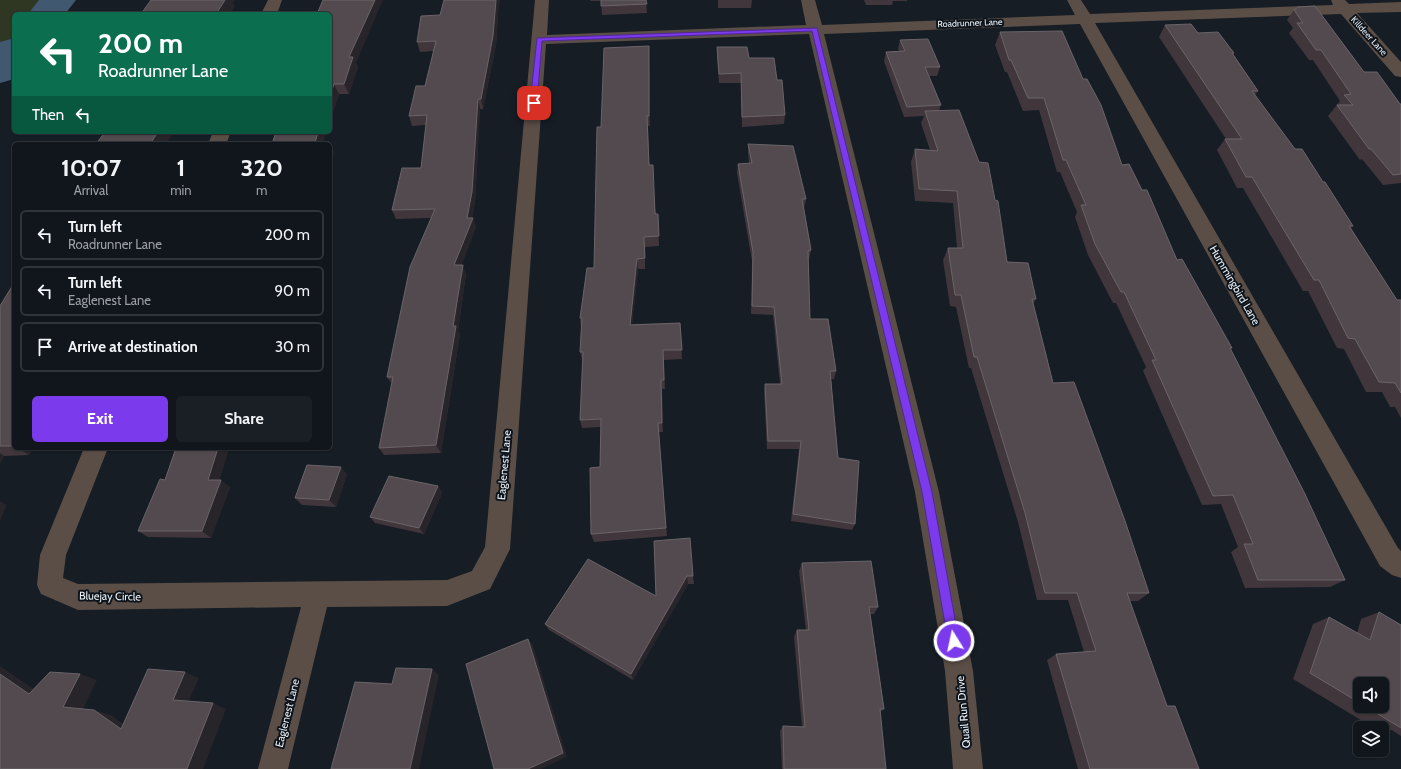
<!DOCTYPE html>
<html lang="en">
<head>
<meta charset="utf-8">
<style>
  body { margin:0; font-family:Cabin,sans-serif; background:#191f25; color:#f1f3f6; height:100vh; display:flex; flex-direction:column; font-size:15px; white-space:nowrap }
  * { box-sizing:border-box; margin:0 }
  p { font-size:13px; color:#9c9fa3 }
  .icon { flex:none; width:22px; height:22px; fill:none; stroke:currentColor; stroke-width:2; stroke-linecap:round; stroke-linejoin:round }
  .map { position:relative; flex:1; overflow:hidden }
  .sheet { position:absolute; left:12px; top:142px; width:320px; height:308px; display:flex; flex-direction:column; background:#10161c; border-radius:6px; box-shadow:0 1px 3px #0004,0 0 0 1px #30353b }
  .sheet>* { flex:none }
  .banner { position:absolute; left:12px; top:12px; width:320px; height:122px; border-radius:6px; box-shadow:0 1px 3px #0004,0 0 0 1px #30353b; background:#0b6e4f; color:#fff; overflow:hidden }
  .fabs { position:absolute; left:1353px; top:677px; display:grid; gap:8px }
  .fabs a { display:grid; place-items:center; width:36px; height:36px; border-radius:6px; background:#10161c; box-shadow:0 1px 3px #0004,0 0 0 1px #30353b; font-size:20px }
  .pin { position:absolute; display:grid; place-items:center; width:34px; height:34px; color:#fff; margin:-17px; border-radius:8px; box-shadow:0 2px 6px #0006 }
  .me { position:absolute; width:44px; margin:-22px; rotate:350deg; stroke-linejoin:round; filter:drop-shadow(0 0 3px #0008) }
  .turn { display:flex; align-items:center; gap:14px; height:84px; padding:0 20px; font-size:18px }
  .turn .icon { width:52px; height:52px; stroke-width:2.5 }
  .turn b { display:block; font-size:28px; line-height:34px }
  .then { display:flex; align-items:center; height:38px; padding:0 20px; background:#0003; gap:8px; font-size:15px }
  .eta { display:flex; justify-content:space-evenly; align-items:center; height:68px; text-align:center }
  .eta b { font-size:24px; font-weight:800; line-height:28px }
  .cta { display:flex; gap:8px; margin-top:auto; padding:8px 20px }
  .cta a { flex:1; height:46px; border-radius:6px; background:#7c3aed; color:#fff; font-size:16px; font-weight:800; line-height:46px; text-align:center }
  .cta a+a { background:#191f25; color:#f1f3f6 }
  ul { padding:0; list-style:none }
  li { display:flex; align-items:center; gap:12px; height:50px; margin:0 8px 6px; padding:0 12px; border:2px solid #30353b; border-radius:6px }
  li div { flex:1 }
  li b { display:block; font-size:15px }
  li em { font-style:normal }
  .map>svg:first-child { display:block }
  .green { fill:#2f3622 }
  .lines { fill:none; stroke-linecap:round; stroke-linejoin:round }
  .river { fill:#405870; fill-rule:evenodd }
  .street { fill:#5b4e46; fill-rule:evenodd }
  .wall { fill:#40363b; fill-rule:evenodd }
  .shaded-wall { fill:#27242a }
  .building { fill:#524a4f; stroke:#6a6469 }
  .route { fill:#7c3aed; stroke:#51269a }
  .labels { text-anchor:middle; stroke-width:4; stroke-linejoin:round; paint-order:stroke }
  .far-street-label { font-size:9px; fill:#ebf0f5; stroke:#0d141c }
  .street-label { font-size:11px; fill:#ebf0f5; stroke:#0d141c }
</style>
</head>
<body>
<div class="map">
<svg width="1401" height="769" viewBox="0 0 1401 769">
  <rect width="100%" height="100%" fill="#161d25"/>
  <polygon class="green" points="0,0 40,0 29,14 14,14 14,34 0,52"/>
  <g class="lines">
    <g class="river">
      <polygon points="39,0 76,0 65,14 28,14"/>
      <polygon points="14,38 14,79 0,83 0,42"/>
    </g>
    <g class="street">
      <polygon points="268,0 282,0 277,14 261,14"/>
      <polygon points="535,0 549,0 547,35 806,25 801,0 815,0 822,25 1075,15 1067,0 1081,0 1090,14 1333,5 1331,0 1345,0 1349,4 1401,2 1401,12 1357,13 1401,62 1401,77 1395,76 1341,14 1095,23 1398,548 1401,551 1401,578 1392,575 1380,566 1080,24 824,34 939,492 973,671 983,769 953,769 945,671 915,492 809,34 546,44 510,549 490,589 447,606 327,607 288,769 258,769 301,607 78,610 41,594 37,585 40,555 84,448 108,448 66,555 63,578 78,584 447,580 472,571 485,547"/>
      <polygon points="213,132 231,132 226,144 208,144"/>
    </g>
  </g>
  <g class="wall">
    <polygon points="590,0 646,0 647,13 602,15 601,1 590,1"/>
    <polygon points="718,0 752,0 751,8 718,8"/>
    <polygon points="864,0 907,0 907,1 893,1 892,5 866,5"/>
    <polygon points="1294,10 1364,72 1400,104 1401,104 1401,183 1383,185 1362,159 1360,160 1328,116 1340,101 1313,60 1309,60 1289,33 1293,28 1287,20"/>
    <polygon points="330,14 358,67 349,94 339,94 330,121"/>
    <polygon points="498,14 496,45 483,109 480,109 475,202 472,218 476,227 461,265 466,274 458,331 460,334 441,453 384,455 379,448 392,384 387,377 431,218 396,219 392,210 421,168 426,125 412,126 409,116 425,86 434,51 420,52 417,42 440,15"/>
    <polygon points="1165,25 1198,33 1234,53 1233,54 1258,91 1255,95 1295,149 1323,182 1353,226 1351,228 1397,300 1401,300 1401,418 1395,407 1390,407 1382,392 1366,392 1344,349 1337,348 1308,291 1303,291 1243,188 1237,188 1217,150 1225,139 1226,139 1159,37"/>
    <polygon points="1000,32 1083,79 1122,165 1177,260 1232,348 1230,349 1345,580 1330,587 1245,588 1231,552 1238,547 1221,504 1202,505 1143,371 1146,367 1116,303 1113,303 1088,255 1075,217 1077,212 1060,172 1057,172 1039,110 1023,111 1007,72 1005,72 995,45"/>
    <polygon points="900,40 940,67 937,76 929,76 941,105 939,110 979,162 995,200 1007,262 1036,299 1033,304 1053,383 1149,593 1138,601 1129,601 1167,706 1199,769 1078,769 1047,660 1056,654 1084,652 1068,600 1037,600 1018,522 971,368 969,368 956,307 950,306 943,260 948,248 957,248 953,203 915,201 911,162 915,149 930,150 921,123 924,116 904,117 884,61 886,52 899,51 898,49"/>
    <polygon points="717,47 749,58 777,80 785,115 784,124 742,127 741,83 719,83 717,57"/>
    <polygon points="649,57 650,126 648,126 649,165 656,214 658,214 659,246 645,247 645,269 638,269 632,324 680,323 682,359 664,360 665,389 662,389 663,432 659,432 667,536 594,542 591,534 600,467 601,427 582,428 580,420 583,362 580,352 581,327 580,318 594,268 601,127"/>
    <polygon points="748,144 806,199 804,208 811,250 809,259 808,259 810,319 836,371 834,379 831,379 838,458 855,524 852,530 791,521 799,449 767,449 764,392 765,384 780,384 773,315 751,314 752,261 737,173 738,164 749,163 748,153"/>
    <polygon points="14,283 14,448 33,448 29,455 4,456 0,463 0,306"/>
    <polygon points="176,448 229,448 219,480 230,487 211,538 148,537 138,531 165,480"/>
    <polygon points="347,474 336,507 302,505 295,498"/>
    <polygon points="438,486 442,493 424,534 375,523 370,517"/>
    <polygon points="654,541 693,576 694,584 688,584 633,680 549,630 545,624 656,596"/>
    <polygon points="802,563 878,607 874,614 870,614 884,709 880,712 886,769 782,769 780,731 783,726 802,727 794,637 797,630 806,630 799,571"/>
    <path d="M1379,612L1401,625V736L1392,730L1382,733V728H1374L1293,679L1313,624L1329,617L1357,633L1361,619ZM1360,684L1382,706H1360Z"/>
  </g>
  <g class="shaded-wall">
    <polygon points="225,0 235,0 233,3 235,6 230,14 216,14"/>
    <polygon points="375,0 383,0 356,63 358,67 349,94 344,84 349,57"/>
    <polygon points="496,0 500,0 498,14 496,45 483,109 481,99"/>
    <polygon points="649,46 649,57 650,126 649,116"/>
    <polygon points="334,84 339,94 330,121 330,96"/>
    <polygon points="478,99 480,109 475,202 472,221 473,218 476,227 458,275 454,265 467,218"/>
    <polygon points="158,132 174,132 166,144 150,144"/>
    <polygon points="318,132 326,132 323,144 315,143"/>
    <polygon points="329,142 334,152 330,167 330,144 329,144"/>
    <polygon points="637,259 638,269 631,334 630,325"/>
    <polygon points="463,265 466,274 458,331 460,334 441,453 436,445"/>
    <polygon points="661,380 662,389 663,432 662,423"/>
    <polygon points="18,448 33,448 29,455"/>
    <polygon points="218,448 229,448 217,487 208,480"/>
    <polygon points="0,453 4,456 0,463"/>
    <polygon points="341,467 347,474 336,507 329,500"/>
    <polygon points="221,480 230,487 211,538 202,531"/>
    <polygon points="438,486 442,493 424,534 419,528"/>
    <polygon points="0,501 7,505 0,521"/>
    <polygon points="687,576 688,584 633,680 631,674"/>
    <polygon points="528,639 533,645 567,757 541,769 528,769"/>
    <polygon points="0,666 48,699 29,694 0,674"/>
    <polygon points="432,669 439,675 419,769 410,769"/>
    <polygon points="185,672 199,678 187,705 173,700"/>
    <polygon points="80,674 97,680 81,713 63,707"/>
    <polygon points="213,703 226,709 203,769 187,769"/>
    <polygon points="94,710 111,715 137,734 121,729"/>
  </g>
  <g class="building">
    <polygon points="151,0 225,0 216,14 141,14"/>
    <polygon points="323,0 375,0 349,57 353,57 344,84 334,84 330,96 330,14 317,14"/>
    <polygon points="444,0 496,0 493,36 481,99 478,99 472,192 467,218 473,218 454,265 463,265 453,326 456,326 436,445 379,448 393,377 387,377 410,267 435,209 392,210 402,168 421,168 427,115 409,116 416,86 425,86 436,41 417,42 421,16 440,15"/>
    <polygon points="601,0 646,0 647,4 601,6"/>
    <polygon points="1315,6 1364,72 1377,72 1400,104 1401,104 1401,174 1393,175 1371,149 1369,149 1337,105 1353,105 1344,95 1351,94 1321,50 1316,50 1297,23 1303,23 1294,10 1298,7"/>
    <polygon points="1191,24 1198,33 1218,32 1234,53 1232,53 1258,91 1252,91 1295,149 1302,149 1323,182 1325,182 1353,226 1349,226 1397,300 1401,300 1401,393 1395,383 1379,382 1355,339 1348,338 1319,280 1314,280 1252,177 1246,177 1225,139 1242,139 1165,25"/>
    <polygon points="1062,31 1083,79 1087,79 1101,105 1122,165 1129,164 1142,190 1147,190 1177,260 1182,259 1232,348 1230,348 1304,492 1345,580 1258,580 1244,544 1253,544 1233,495 1213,496 1152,360 1156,360 1124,292 1121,292 1095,244 1081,205 1086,205 1066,160 1063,160 1044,98 1028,98 1011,60 1009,60 1000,32"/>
    <polygon points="928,39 940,67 925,67 941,105 907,107 886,52 905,51 900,40"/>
    <polygon points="649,46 649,116 647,116 649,165 653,165 655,214 658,214 659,236 644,237 645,258 637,259 630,325 680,323 682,350 663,350 664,380 661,380 662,423 658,423 666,528 591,534 590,468 600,467 601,419 580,420 583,352 580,352 582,318 580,318 587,268 594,268 597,127 601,127 604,48"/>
    <polygon points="717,47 747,47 749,58 774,58 777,80 782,80 785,115 742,117 741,73 719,74"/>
    <polygon points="959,110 979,162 988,163 995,200 998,201 1007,262 1028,263 1036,299 1032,299 1053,383 1074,382 1125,521 1149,593 1127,593 1167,706 1175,706 1199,769 1090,769 1056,654 1096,651 1077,593 1045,593 1025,513 977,357 974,357 961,295 955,295 948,248 963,248 957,191 919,189 915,149 938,151 925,111"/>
    <polygon points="105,132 158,132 150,144 96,144"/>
    <polygon points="276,132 318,132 315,143 329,142 329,144 272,144"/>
    <polygon points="748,144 793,146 806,199 802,199 811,250 808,251 810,319 828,319 836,371 830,371 838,458 859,461 855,524 793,514 801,441 768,441 765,384 782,384 774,307 752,306 753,252 738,164 752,163"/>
    <polygon points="14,283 14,446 0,446 0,306"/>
    <polygon points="176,448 218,448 208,480 221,480 202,531 138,531 160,479 165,480"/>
    <polygon points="307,465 341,467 329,500 295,498"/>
    <polygon points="389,476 438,486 419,528 370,517"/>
    <polygon points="690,538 693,576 687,576 631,674 545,624 588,559 656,596 654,541"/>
    <polygon points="871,561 878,607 869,607 884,709 880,709 886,769 784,769 783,726 805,727 797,630 809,630 802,563"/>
    <polygon points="1379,612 1401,625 1401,728 1365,706 1382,706 1382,684 1360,684 1360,703 1310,673 1329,617 1370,640"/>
    <polygon points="528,639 563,753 528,769 494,769 466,664"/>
    <polygon points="396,668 432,669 410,769 331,769 355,682 392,684"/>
    <polygon points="148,669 185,672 173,700 213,703 187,769 0,769 0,674 29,694 50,672 80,674 63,707 94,710 121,729"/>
  </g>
  <polygon class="route" points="817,28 932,492 959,641 958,645 954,647 950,645 948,641 922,492 812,31 542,41 537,103 534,105 530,103 537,38"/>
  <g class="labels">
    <g class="far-street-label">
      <text transform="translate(970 23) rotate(-2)" y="3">Roadrunner Lane</text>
      <text transform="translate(1369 36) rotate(48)" y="3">Killdeer Lane</text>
    </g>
    <g class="street-label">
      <text transform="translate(1235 285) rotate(60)" y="4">Hummingbird Lane</text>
      <text transform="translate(504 465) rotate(-85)" y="4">Eaglenest Lane</text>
      <text transform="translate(110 596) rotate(1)" y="4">Bluejay Circle</text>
      <text transform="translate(963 712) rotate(-95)" y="4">Quail Run Drive</text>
      <text transform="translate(287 713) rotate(-76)" y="4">Eaglenest Lane</text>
    </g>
  </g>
</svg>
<div class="fabs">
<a><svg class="icon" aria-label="sound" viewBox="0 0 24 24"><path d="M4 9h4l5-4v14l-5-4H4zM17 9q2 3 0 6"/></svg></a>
<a><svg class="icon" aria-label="layers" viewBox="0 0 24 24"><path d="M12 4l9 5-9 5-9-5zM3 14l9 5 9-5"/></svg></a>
</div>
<div class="pin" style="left:534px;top:103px;background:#d93025"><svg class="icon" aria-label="arrive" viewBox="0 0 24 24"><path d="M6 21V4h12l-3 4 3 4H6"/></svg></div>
<svg class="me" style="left:954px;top:641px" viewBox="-20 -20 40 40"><circle r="17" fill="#7c3aed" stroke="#fff" stroke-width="3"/><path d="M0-11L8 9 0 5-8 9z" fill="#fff"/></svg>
<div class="banner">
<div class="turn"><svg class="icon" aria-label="left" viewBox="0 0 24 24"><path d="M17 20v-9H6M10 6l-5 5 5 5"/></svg><div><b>200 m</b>Roadrunner Lane</div></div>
<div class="then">Then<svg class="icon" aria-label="left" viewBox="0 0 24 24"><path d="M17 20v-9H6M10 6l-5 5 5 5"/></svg></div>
</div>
<section class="sheet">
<div class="eta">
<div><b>10:07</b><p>Arrival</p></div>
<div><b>1</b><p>min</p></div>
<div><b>320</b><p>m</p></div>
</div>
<ul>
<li><svg class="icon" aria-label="left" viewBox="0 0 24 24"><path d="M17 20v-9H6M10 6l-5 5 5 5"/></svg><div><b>Turn left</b><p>Roadrunner Lane</p></div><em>200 m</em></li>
<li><svg class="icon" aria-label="left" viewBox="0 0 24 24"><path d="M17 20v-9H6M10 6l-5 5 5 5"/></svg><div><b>Turn left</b><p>Eaglenest Lane</p></div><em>90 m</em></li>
<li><svg class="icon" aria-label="arrive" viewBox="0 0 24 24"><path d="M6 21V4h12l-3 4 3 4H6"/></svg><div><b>Arrive at destination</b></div><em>30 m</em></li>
</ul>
<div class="cta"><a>Exit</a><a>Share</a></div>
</section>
</div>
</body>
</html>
